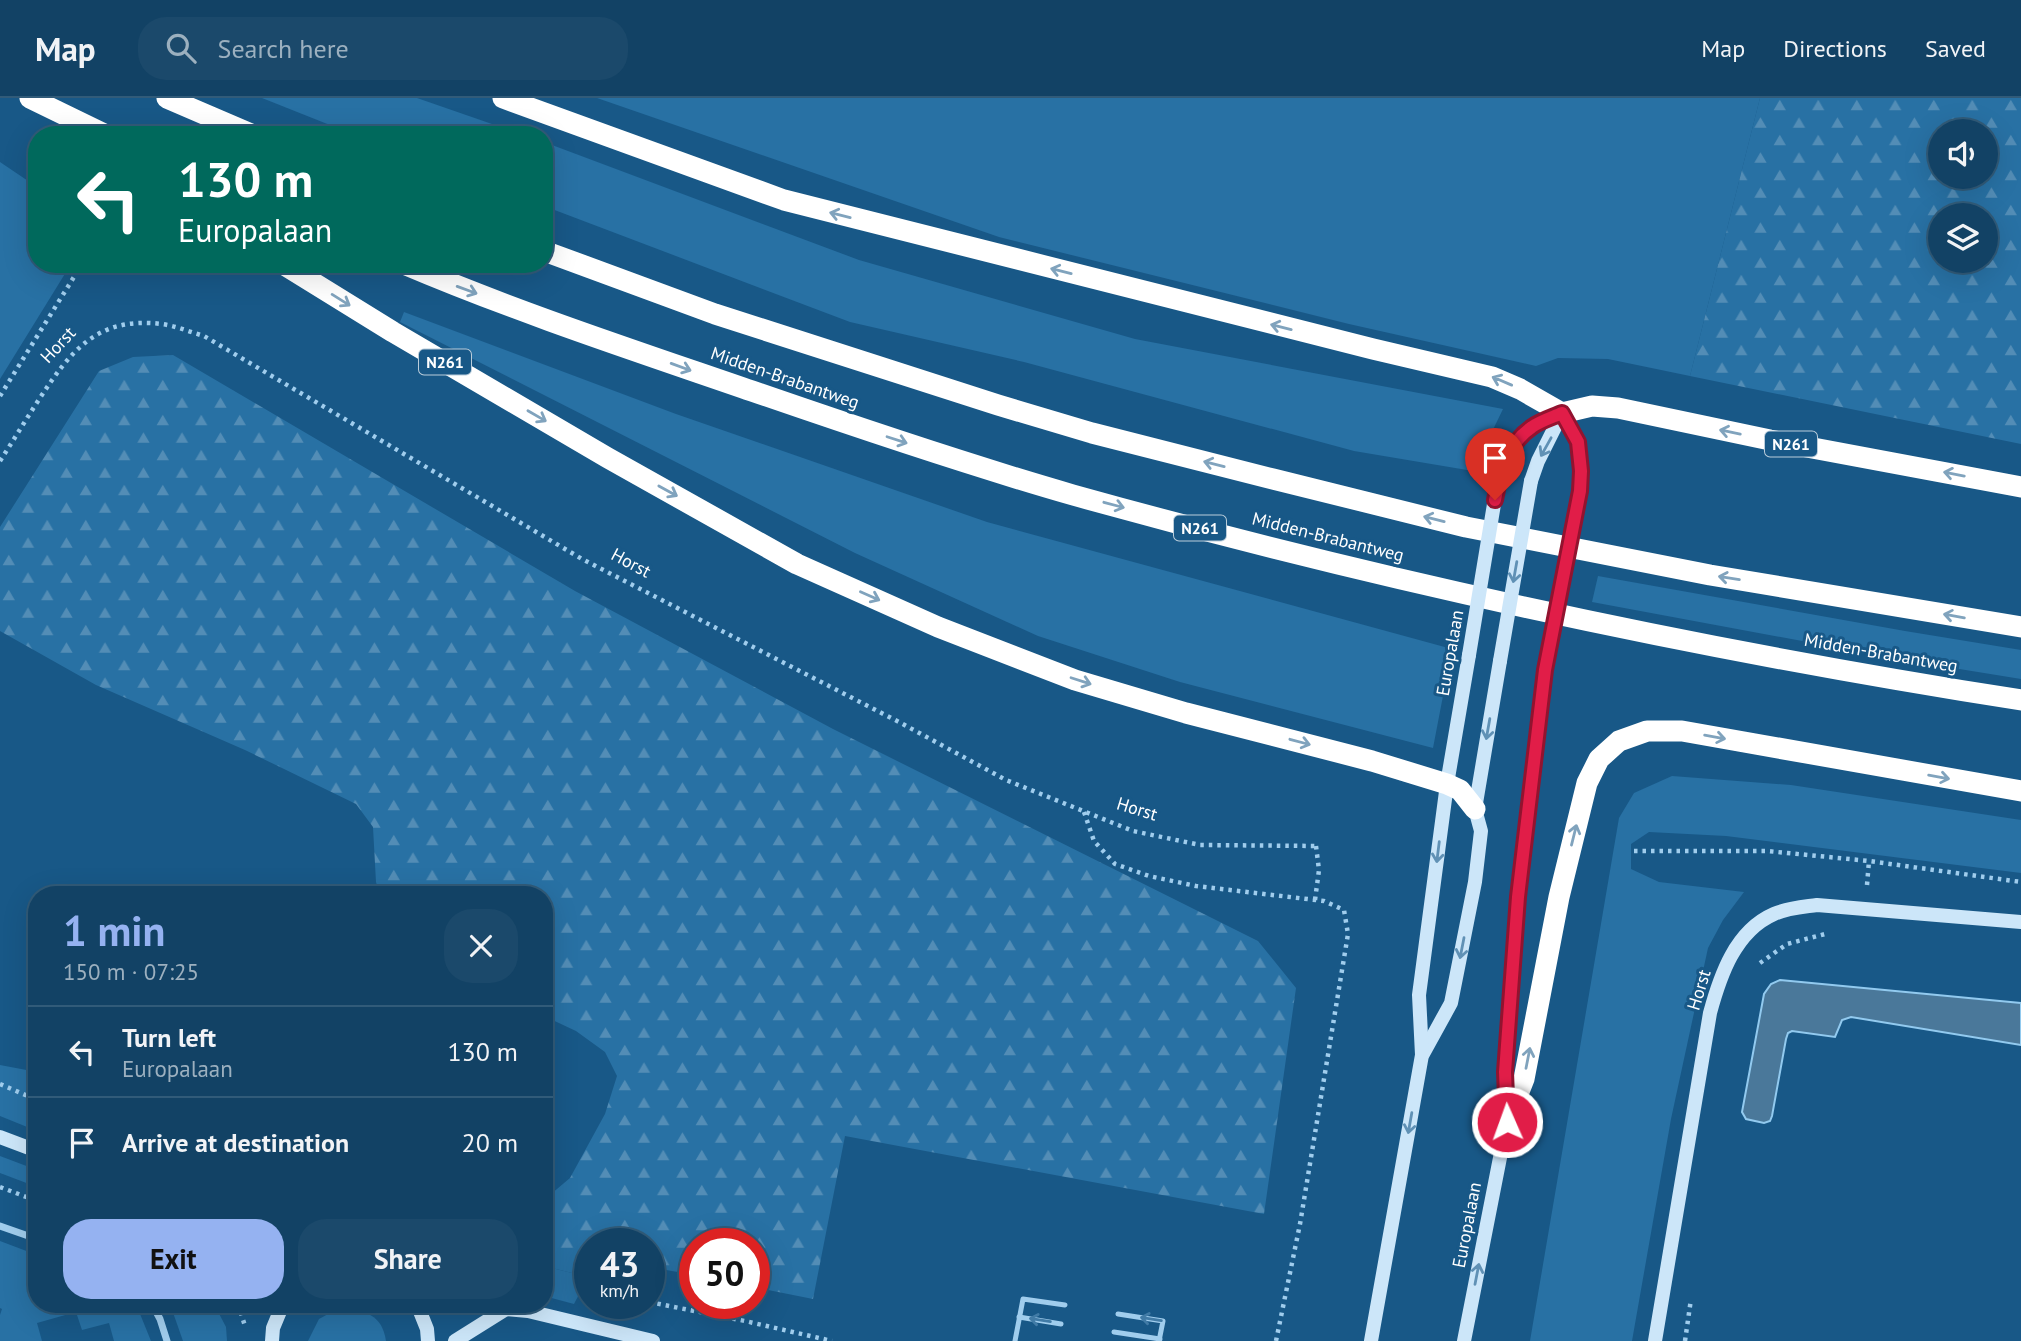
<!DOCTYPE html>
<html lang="en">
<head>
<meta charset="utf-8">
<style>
  body { margin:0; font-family:"PT Sans",sans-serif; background:#1b496b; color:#f1f3f6; height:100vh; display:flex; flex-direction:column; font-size:26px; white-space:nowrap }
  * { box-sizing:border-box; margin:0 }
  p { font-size:23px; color:#9cb0bf }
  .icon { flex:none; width:38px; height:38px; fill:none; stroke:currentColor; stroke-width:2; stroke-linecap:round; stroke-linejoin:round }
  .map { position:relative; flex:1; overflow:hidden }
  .details { position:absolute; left:28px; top:788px; width:525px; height:427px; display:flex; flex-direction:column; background:#124265; border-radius:28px; box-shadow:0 7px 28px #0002,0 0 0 2px #315b79 }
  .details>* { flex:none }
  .hud { position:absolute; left:28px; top:28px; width:525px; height:147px; border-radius:28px; box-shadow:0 7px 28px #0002,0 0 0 2px #315b79; background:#00695c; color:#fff; overflow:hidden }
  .fabs { position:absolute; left:1928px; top:21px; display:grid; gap:14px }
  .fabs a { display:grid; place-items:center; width:70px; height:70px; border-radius:50%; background:#124265; box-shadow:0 7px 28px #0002,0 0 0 2px #315b79; font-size:35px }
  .speed { position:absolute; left:574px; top:1130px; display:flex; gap:14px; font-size:35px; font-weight:700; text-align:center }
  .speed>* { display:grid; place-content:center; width:91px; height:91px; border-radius:50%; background:#124265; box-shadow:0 7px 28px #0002,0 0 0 2px #315b79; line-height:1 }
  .speed small { font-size:18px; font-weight:400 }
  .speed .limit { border:10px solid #d22; background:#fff; color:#111 }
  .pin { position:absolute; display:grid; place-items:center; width:60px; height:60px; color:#fff; margin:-72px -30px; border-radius:50% 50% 50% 0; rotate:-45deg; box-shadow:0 0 7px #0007 }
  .pin .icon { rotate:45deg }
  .me { position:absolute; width:77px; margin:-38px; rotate:358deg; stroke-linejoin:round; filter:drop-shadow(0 0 5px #0008) }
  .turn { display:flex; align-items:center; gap:24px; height:147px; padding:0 35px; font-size:32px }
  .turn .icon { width:91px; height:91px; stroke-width:2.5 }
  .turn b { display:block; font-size:49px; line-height:60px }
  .round { display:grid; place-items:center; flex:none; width:74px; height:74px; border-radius:28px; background:#1b496b }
  .head { display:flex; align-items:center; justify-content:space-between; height:119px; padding:0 35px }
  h1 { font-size:42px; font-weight:800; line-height:52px; color:#95b2f1 }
  .cta { display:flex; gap:14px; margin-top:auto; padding:14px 35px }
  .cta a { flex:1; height:80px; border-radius:28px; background:#95b2f1; color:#111; font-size:28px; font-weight:800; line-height:80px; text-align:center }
  .cta a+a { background:#1b496b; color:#f1f3f6 }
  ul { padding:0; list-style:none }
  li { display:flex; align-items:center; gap:21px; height:91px; padding:0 35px; border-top:2px solid #315b79 }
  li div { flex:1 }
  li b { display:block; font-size:26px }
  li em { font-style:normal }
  header { display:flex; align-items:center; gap:42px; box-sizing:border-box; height:98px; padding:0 35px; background:#124265; border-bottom:2px solid #315b79 }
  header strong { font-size:33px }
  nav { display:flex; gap:38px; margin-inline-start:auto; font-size:24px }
  .search { width:490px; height:63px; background:#1b496b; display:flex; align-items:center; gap:18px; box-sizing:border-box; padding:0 24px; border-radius:28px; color:#9cb0bf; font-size:26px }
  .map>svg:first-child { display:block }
  .green { fill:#2871a4 }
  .forest { fill:url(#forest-firs); fill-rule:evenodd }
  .water { fill:#4a789a; stroke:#92caef; stroke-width:2 }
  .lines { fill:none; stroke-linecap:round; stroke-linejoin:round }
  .path { stroke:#a0cded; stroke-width:4.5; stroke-dasharray:3.5 5; stroke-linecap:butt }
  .lane { stroke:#a0cded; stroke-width:5 }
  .street { stroke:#a0cded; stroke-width:7 }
  .secondary { stroke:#cce6f9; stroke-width:14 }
  .highway { stroke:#fff; stroke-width:21 }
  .secondary-bridge { stroke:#cce6f9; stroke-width:14 }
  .oneway { stroke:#80a3bd }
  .oneway2 { stroke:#6091b5 }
  .oneway3 { stroke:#417ba6 }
  .route-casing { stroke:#92132f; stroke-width:18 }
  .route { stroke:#e11d48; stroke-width:12 }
  .labels { text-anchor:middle; stroke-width:6; stroke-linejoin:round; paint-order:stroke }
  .shield { fill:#185887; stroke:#bacddb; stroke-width:2 }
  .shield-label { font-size:16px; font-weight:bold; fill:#fff }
  .street-label { font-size:18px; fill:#fff; stroke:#185887 }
</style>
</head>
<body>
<header>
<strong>Map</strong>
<div class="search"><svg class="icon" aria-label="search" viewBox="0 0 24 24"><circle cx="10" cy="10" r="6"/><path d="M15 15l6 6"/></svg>Search here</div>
<nav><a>Map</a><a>Directions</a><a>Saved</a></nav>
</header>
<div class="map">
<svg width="2021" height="1243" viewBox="0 0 2021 1243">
  <defs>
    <pattern id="forest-firs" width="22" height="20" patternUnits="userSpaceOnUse" patternTransform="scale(1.75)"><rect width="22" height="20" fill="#2871a4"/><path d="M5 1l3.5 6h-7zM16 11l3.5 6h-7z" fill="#538db6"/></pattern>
  </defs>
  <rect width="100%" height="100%" fill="#185887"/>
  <g class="green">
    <polygon points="262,0 417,0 524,37 355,37"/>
    <polygon points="597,0 1760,0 1690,278 1608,261 1558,260 1536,268 1349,226 999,139"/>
    <polygon points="544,44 859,162 1135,241 1503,311 1473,373 1354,353 1024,264 850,224 544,108"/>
    <polygon points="0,64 37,89 37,166 71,166 0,281"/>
    <polygon points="404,214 676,316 987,424 1452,551 1433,650 1180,584 1038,538 855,455 400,224"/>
    <polygon points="1598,478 1905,533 2021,552 2021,581 1904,562 1592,504"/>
    <polygon points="1672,678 1791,687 2021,722 2021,775 1726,738 1649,734 1631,746 1631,771 1659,784 1744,794 1723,822 1708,850 1671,1021 1632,1243 1530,1243 1619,720 1634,695"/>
    <polygon points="0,967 37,974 37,1033 0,1018"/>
    <polygon points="0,1058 37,1072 37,1089 0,1075"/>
    <polygon points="0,1143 37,1157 37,1206 136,1206 151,1243 114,1243 109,1225 82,1232 76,1214 37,1225 42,1243 0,1243 0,1217 2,1211 0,1210"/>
    <polygon points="544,1168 588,1179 574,1206 544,1198"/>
    <polygon points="170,1206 214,1206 226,1229 227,1243 183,1243"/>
    <path d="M341,1209C365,1213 382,1216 386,1243H308L319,1221Z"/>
  </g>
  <g class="forest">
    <path d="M1760,0H2021V346L1690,278ZM1941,33H1986V79H1941ZM1941,117H1986V163H1941Z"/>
    <polygon points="173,257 575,493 833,631 1258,843 1296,890 1264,1116 845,1038 813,1201 754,1189 754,1146 695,1146 695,1177 649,1169 649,1146 590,1146 590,1173 588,1179 544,1168 544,1102 570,1080 605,1016 617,978 605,954 576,933 544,918 544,796 380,796 376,784 373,729 356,706 245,652 96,587 0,533 0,429 99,273 133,259"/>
  </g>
  <polygon class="water" points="1780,882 2021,905 2021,947 1851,919 1842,922 1835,939 1792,933 1788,935 1786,941 1772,1018 1770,1023 1764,1025 1746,1021 1742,1014 1764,896 1771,886"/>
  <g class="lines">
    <g class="path">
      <polyline points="0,298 82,166"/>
      <path d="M0,363C13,343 25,323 38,303C70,254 96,218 162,226C176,228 190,234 204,238L582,461L899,624L1006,682L1133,733L1200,747L1319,748"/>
      <polyline points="1084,714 1094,743 1115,766 1149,778 1196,788 1324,803 1344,812 1348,836 1300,1126 1276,1243"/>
      <polyline points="1634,753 1767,753 1869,763 2021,784"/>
      <polyline points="1867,787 1869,763"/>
      <polyline points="1315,802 1319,772 1316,748"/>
      <polyline points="1760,865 1787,846 1825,836"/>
      <polyline points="0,986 37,1002"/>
      <polyline points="0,1089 37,1103"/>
      <polyline points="649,1204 745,1223 832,1243"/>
      <polyline points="238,1206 245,1228"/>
      <polyline points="1685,1243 1691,1201"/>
    </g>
    <g class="lane">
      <polyline points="1118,1216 1163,1223 1159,1243"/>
      <polyline points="1019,1219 1061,1226"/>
      <polyline points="1114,1234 1160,1241"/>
      <polyline points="1015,1243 1023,1201 1065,1207"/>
    </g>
    <g class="street">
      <polyline points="0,1128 37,1141"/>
      <polyline points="152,1206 160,1221 167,1243"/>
    </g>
    <g class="secondary">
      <polyline points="1562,315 1578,344 1581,373 1580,393"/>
      <polyline points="1499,376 1514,345 1533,328 1562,315"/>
      <polyline points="1531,383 1538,363 1562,315"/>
      <polyline points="1423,956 1451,905 1475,784 1481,733 1475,711 1500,563"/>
      <polyline points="0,1039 37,1053"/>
      <polyline points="417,1206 427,1231 428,1243"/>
      <polyline points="417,1207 506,1211 528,1213 653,1243"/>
      <polyline points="272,1243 273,1230 283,1206"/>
      <polyline points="455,1243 506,1211"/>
      <polyline points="1371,1243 1422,957 1419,897 1447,686 1469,557"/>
      <polyline points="1464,1243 1507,1024 1505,974 1518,799 1545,572"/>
      <path d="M1655,1243L1710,915C1720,878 1735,833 1774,816C1787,810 1803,809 1817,807L2021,824"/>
    </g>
    <g class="highway">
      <polyline points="30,0 106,37"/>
      <polyline points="167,0 253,37"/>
      <polyline points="503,0 784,102 1373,251 1492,279 1520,291 1562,315 1592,308 1618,310 1770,342 2021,389"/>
      <polyline points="544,153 715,216 998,307 1092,335 1273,381 1466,429 1710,477 2021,529"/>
      <polyline points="283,166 393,234 608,360 797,466 938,529 1075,582 1186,615 1372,663 1447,686 1460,692 1475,711"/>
      <path d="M404,166C517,214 636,253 752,293C859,330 965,366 1073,397C1385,484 1702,552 2021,602"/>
      <polyline points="1507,1024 1524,981 1559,799 1587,685 1599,661 1619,643 1647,633 1682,633 2021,693"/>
    </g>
    <g class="secondary-bridge">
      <polyline points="1469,557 1499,376"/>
      <polyline points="1500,563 1531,383"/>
      <polyline points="1545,572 1580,393"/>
    </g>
  </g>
  <defs><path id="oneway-shaft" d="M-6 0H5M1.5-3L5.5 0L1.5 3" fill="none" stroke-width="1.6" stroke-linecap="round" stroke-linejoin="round" transform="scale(1.75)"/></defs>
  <g class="oneway">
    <use href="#oneway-shaft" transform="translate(840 117) rotate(-166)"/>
    <use href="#oneway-shaft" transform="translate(1061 173) rotate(-166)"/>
    <use href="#oneway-shaft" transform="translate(467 192) rotate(20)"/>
    <use href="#oneway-shaft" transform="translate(341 202) rotate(32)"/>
    <use href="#oneway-shaft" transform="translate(1281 229) rotate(-166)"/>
    <use href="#oneway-shaft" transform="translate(681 269) rotate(20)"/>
    <use href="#oneway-shaft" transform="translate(1502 283) rotate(-157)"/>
    <use href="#oneway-shaft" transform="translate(537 318) rotate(30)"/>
    <use href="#oneway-shaft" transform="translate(1730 334) rotate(-168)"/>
    <use href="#oneway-shaft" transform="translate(897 342) rotate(18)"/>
    <use href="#oneway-shaft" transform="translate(1214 366) rotate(-166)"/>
    <use href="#oneway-shaft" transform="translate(1954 376) rotate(-169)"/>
    <use href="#oneway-shaft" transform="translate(668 393) rotate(29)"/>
    <use href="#oneway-shaft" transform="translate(1114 407) rotate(15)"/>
    <use href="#oneway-shaft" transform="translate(1434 421) rotate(-166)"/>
    <use href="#oneway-shaft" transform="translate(1729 480) rotate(-171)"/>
    <use href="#oneway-shaft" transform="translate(870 498) rotate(24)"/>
    <use href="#oneway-shaft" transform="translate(1954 518) rotate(-170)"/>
    <use href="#oneway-shaft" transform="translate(1081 583) rotate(18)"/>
    <use href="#oneway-shaft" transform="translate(1715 639) rotate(10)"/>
    <use href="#oneway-shaft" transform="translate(1300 644) rotate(15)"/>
    <use href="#oneway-shaft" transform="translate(1939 679) rotate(10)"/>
    <use href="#oneway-shaft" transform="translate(1574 737) rotate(-76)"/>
    <use href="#oneway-shaft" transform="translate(1528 960) rotate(-79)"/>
  </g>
  <g class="oneway2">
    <use href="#oneway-shaft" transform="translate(1546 349) rotate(119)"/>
    <use href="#oneway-shaft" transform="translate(1515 474) rotate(100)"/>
    <use href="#oneway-shaft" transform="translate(1488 631) rotate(100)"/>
    <use href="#oneway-shaft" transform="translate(1438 754) rotate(97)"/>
    <use href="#oneway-shaft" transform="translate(1462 850) rotate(101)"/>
    <use href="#oneway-shaft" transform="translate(1410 1025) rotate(100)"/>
    <use href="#oneway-shaft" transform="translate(1477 1176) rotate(-79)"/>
  </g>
  <g class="oneway3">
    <use href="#oneway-shaft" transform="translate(1151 1221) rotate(-171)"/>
    <use href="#oneway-shaft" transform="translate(1040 1222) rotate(-171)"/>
  </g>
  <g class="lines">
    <defs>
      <path id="route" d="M1495,402C1500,374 1507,346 1532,329C1540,323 1553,319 1562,315L1578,344L1581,373L1580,393L1545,572L1518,799L1505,974L1507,1024"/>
    </defs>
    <use href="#route" class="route-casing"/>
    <use href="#route" class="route"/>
  </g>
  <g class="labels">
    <g class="shield">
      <rect x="419" y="251.5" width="52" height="25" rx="5"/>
      <rect x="1765" y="333.5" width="52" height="25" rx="5"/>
      <rect x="1174" y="417.5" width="52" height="25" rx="5"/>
    </g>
    <g class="shield-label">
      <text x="445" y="270">N261</text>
      <text x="1791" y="352">N261</text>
      <text x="1200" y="436">N261</text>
    </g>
    <g class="street-label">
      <text transform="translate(58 247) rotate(-47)" y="6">Horst</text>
      <text transform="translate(785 280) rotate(19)" y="6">Midden-Brabantweg</text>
      <text transform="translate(1328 439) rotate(14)" y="6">Midden-Brabantweg</text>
      <text transform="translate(631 465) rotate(28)" y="6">Horst</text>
      <text transform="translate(1450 555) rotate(-80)" y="6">Europalaan</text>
      <text transform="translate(1881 555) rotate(10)" y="6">Midden-Brabantweg</text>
      <text transform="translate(1137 711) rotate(17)" y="6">Horst</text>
      <text transform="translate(1699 892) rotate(-73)" y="6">Horst</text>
      <text transform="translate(1467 1127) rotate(-79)" y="6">Europalaan</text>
    </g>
  </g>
</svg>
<div class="fabs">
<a><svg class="icon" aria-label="sound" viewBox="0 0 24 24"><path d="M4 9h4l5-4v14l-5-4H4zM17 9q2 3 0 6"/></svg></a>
<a><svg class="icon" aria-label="layers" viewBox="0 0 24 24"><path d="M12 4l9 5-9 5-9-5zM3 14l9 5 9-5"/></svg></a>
</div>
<div class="speed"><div>43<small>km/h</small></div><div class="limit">50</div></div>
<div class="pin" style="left:1495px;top:402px;background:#d93025"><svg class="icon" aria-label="arrive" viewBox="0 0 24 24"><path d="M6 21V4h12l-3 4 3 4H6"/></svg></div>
<svg class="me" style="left:1507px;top:1024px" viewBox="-20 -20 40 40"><circle r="17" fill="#e11d48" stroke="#fff" stroke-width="3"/><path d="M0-11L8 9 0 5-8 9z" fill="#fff"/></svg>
<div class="hud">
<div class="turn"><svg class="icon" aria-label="left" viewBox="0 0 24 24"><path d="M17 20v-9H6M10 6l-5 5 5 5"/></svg><div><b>130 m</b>Europalaan</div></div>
</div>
<section class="details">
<div class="head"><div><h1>1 min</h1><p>150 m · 07:25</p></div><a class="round"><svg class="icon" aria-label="close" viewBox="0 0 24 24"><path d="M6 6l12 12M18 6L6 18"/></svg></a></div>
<ul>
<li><svg class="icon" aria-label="left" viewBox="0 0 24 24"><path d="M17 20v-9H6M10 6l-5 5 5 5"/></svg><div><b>Turn left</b><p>Europalaan</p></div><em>130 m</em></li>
<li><svg class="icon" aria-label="arrive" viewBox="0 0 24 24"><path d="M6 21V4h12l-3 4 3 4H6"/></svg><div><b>Arrive at destination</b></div><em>20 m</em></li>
</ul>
<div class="cta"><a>Exit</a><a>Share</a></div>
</section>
</div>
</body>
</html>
